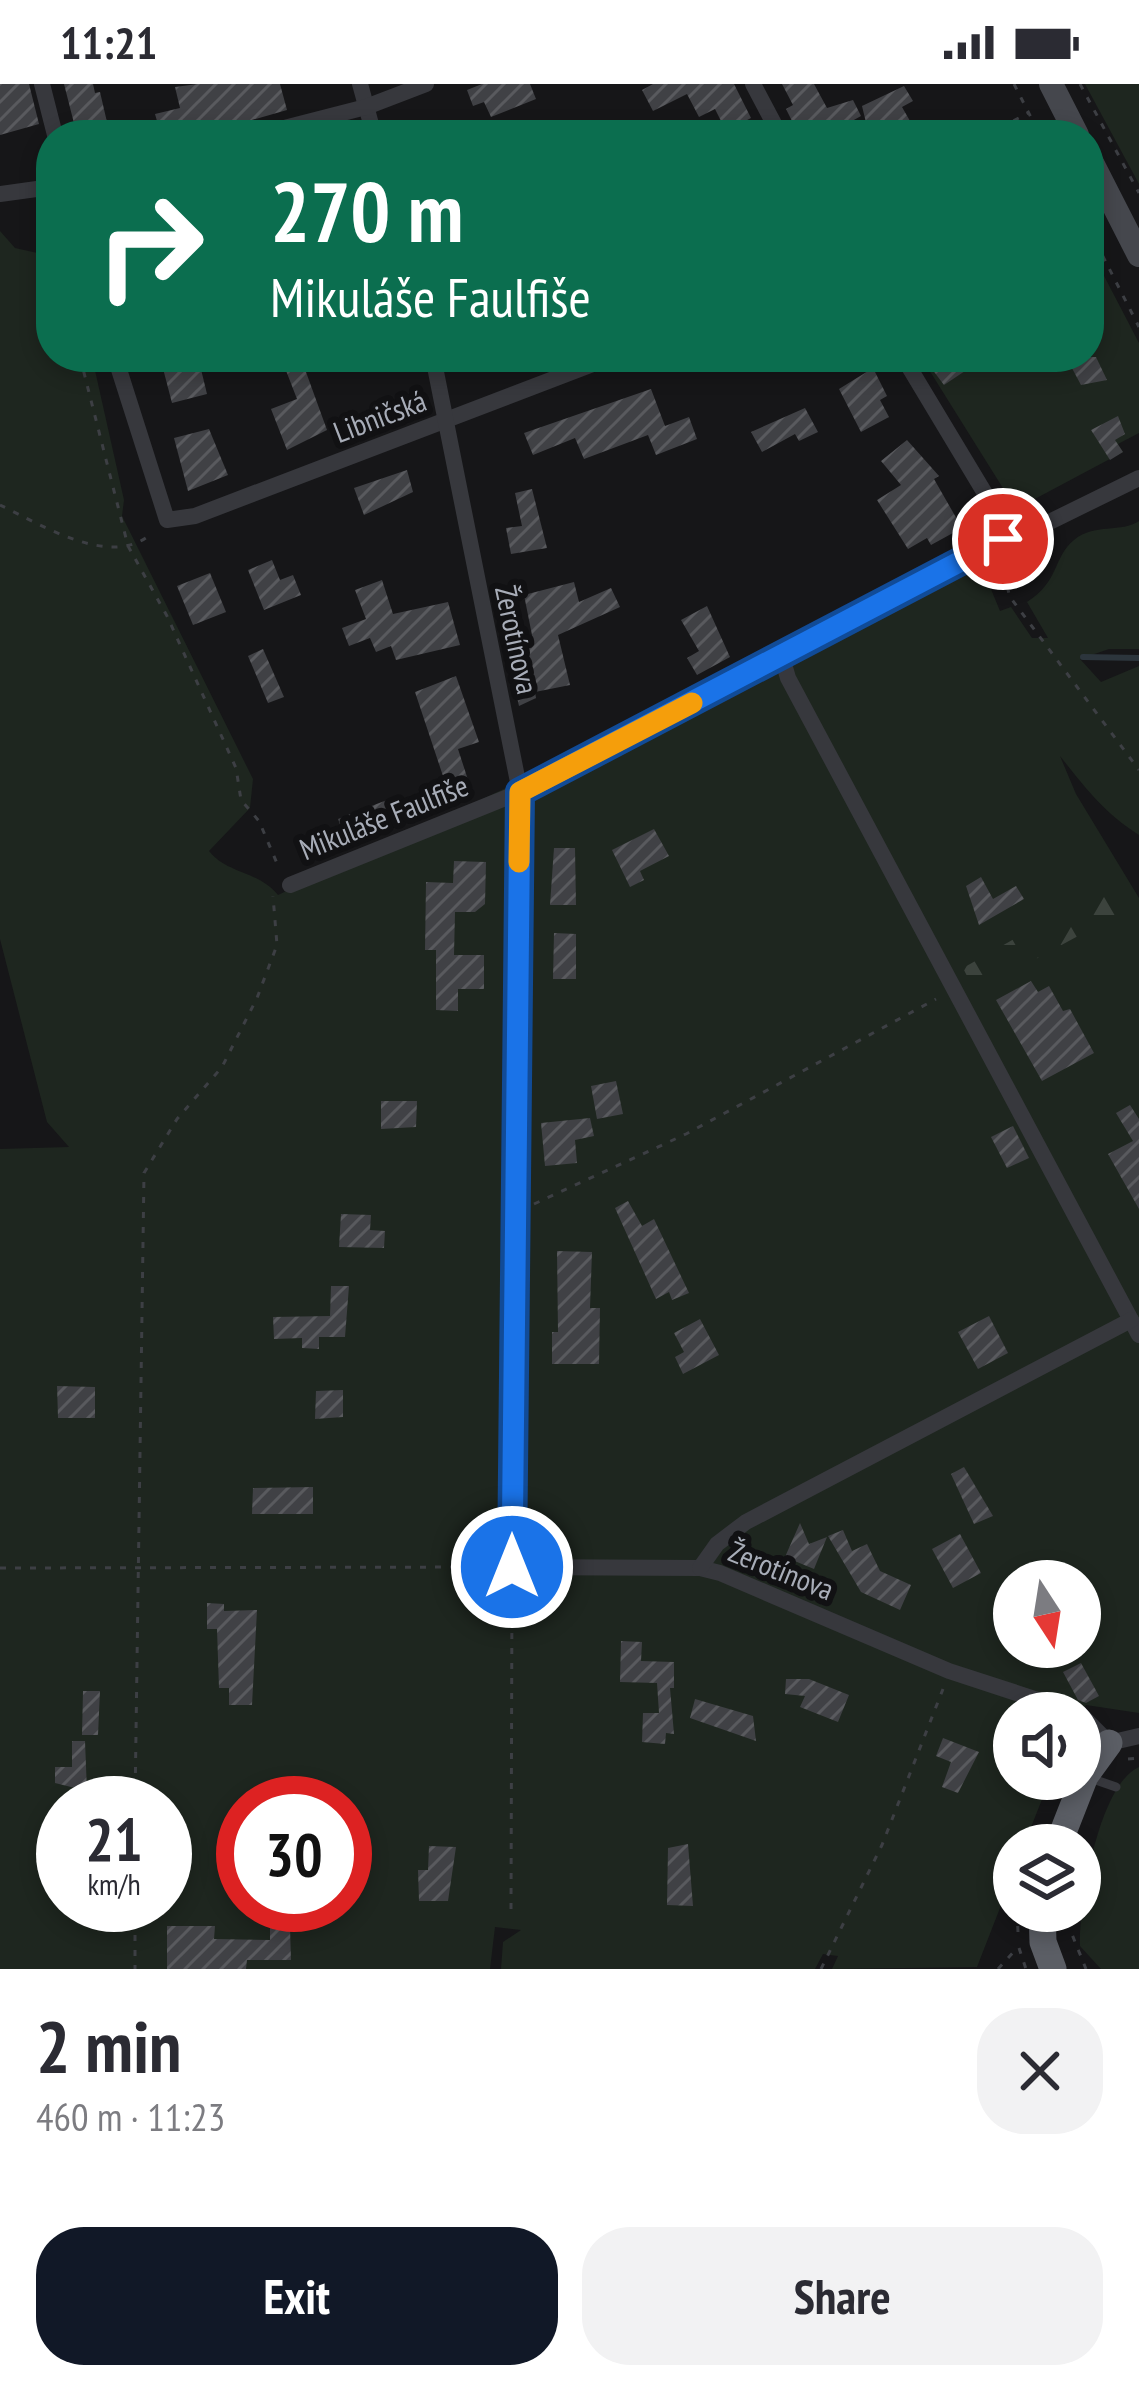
<!DOCTYPE html>
<html lang="en">
<head>
<meta charset="utf-8">
<style>
  body { margin:0; font-family:"PT Sans Narrow",sans-serif; background:#f2f2f3; color:#2b2b33; height:100vh; display:flex; flex-direction:column; font-size:45px; white-space:nowrap }
  * { box-sizing:border-box; margin:0 }
  p { font-size:39px; color:#7c7c81 }
  .icon { flex:none; width:66px; height:66px; fill:none; stroke:currentColor; stroke-width:2; stroke-linecap:round; stroke-linejoin:round }
  .map { position:relative; height:1885px; overflow:hidden }
  .panel { display:flex; flex-direction:column; background:#fff; flex:1 }
  .panel>* { flex:none }
  .hud { position:absolute; left:36px; top:36px; width:1068px; height:252px; border-radius:48px; box-shadow:0 6px 18px #0003; background:#0b6e4f; color:#fff; overflow:hidden }
  .needle { width:78px; rotate:168deg }
  .fabs { position:absolute; left:993px; top:1476px; display:grid; gap:24px }
  .fabs a { display:grid; place-items:center; width:108px; height:108px; border-radius:50%; background:#fff; box-shadow:0 6px 18px #0003; font-size:60px }
  .speed { position:absolute; left:36px; top:1692px; display:flex; gap:24px; font-size:60px; font-weight:700; text-align:center }
  .speed>* { display:grid; place-content:center; width:156px; height:156px; border-radius:50%; background:#fff; box-shadow:0 6px 18px #0003; line-height:1 }
  .speed small { font-size:30px; font-weight:400 }
  .speed .limit { border:18px solid #d22; background:#fff; color:#111 }
  .pin { position:absolute; display:grid; place-items:center; width:102px; height:102px; color:#fff; margin:-51px; border:6px solid #fff; border-radius:50%; box-shadow:0 3px 12px #0007 }
  .me { position:absolute; width:132px; margin:-66px; rotate:0deg; stroke-linejoin:round; filter:drop-shadow(0 0 9px #0008) }
  .turn { display:flex; align-items:center; gap:42px; height:252px; padding:0 36px; font-size:54px }
  .turn .icon { width:156px; height:156px; stroke-width:2.5 }
  .turn b { display:block; font-size:84px; line-height:102px }
  .round { display:grid; place-items:center; flex:none; width:126px; height:126px; border-radius:48px; background:#f2f2f3 }
  .headline { display:flex; align-items:center; justify-content:space-between; height:204px; padding:0 36px }
  h1 { font-size:72px; font-weight:600; line-height:90px }
  .primary-button { display:flex; gap:24px; margin-top:auto; padding:24px 36px }
  .primary-button a { flex:1; height:138px; border-radius:48px; background:#111827; color:#fff; font-size:48px; font-weight:600; line-height:138px; text-align:center }
  .primary-button a+a { background:#f2f2f3; color:#2b2b33 }
  .status { display:flex; justify-content:space-between; align-items:center; height:84px; padding:0 60px; background:#fff; direction:ltr }
  .status svg { height:33px; fill:currentColor }
  .map>svg:first-child { display:block }
  .green { fill:#1e261f; fill-rule:evenodd }
  .forest { fill:url(#forest-firs) }
  .lines { fill:none; stroke-linecap:round; stroke-linejoin:round }
  .stream { stroke:#2c353c; stroke-width:6 }
  .building { fill:url(#building-hatch) }
  .path { stroke:#3d3f44; stroke-width:3; stroke-dasharray:6 9; stroke-linecap:butt }
  .service { stroke:#37383d; stroke-width:9 }
  .minor { stroke:#37383d; stroke-width:16 }
  .secondary { stroke:#45474d; stroke-width:24 }
  .trunk { stroke:#5b5e65; stroke-width:27 }
  .route-casing { stroke:#114b97; stroke-width:30 }
  .route { stroke:#1a73e8; stroke-width:21 }
  .slow { stroke:#f59e0b; stroke-width:21 }
  .labels { text-anchor:middle; stroke-width:12; stroke-linejoin:round; paint-order:stroke }
  .street-label { font-size:30px; fill:#a8adb8; stroke:#111113 }
</style>
</head>
<body>
<div class="status"><b>11:21</b><svg viewBox="0 0 49 12"><path d="M0 12V9h3v3zM5 12V6h3v6zM10 12V3h3v9zM15 12V0h3v12zM26 1h20v11H26zM47 4h2v5h-2z"/></svg></div>
<div class="map">
<svg width="1139" height="1885" viewBox="0 0 1139 1885">
  <defs>
    <pattern id="forest-firs" width="22" height="20" patternUnits="userSpaceOnUse" patternTransform="scale(3)"><rect width="22" height="20" fill="#1e261f"/><path d="M5 1l3.5 6h-7zM16 11l3.5 6h-7z" fill="#3c433d"/></pattern>
    <pattern id="building-hatch" width="6" height="6" patternUnits="userSpaceOnUse" patternTransform="scale(3)"><rect width="6" height="6" fill="#404145"/><path d="M-1 1l2-2M0 6l6-6M5 7l2-2" fill="none" stroke="#595a5e"/></pattern>
  </defs>
  <rect width="100%" height="100%" fill="#161618"/>
  <g class="green">
    <polygon points="1085,0 1139,0 1139,100"/>
    <path d="M0,147L15,164L51,172V273H92L124,416L122,432L253,695L250,724L209,767C227,790 259,787 278,811L981,481L1000,527L1011,523L1032,554H1048L1027,518C1060,497 1053,473 1074,456C1094,439 1122,449 1139,437V565H1109L1080,575L1101,598L1139,582V751C1104,729 1083,701 1060,672L1076,710L1139,814V1629L1086,1621L1080,1631L1014,1629V1695H1050L1024,1761H1014V1788L977,1883L832,1885L838,1872L823,1870L815,1885H501L503,1858L521,1846L495,1843L490,1885H0V1065L69,1063L47,1038L0,855ZM1014,1497H1080V1563H1014ZM63,1719H165V1821H63ZM243,1719H345V1821H243Z"/>
    <polygon points="1089,163 1139,259 1139,349 1118,360 1123,368 1016,425 921,273 1089,273"/>
    <path d="M1139,1683V1885H1101L1080,1862C1078,1825 1098,1701 1139,1683Z"/>
  </g>
  <polygon class="forest" points="1120,795 1135,821 975,908 963,884"/>
  <g class="lines">
    <polyline class="stream" points="1083,573 1139,574"/>
  </g>
  <g class="building">
    <polygon points="0,0 29,0 39,40 0,51"/>
    <polygon points="64,0 93,0 95,9 100,8 110,51 77,51"/>
    <polygon points="198,0 280,0 287,26 199,51 161,51 155,30 180,24 175,3"/>
    <polygon points="482,0 530,0 536,15 491,33 484,18 473,22 467,6"/>
    <polygon points="653,0 734,0 751,34 726,47 715,25 699,33 687,10 653,27 642,6"/>
    <polygon points="782,0 814,0 827,24 853,16 861,32 827,51 799,51 786,25 793,21"/>
    <polygon points="904,2 913,17 902,23 918,51 869,51 862,22"/>
    <polygon points="160,273 198,273 207,310 172,319"/>
    <polygon points="923,273 986,273 944,301"/>
    <polygon points="1066,273 1096,273 1107,296 1081,301"/>
    <polygon points="302,277 327,346 287,366 271,325 297,315 285,284"/>
    <polygon points="873,284 887,312 880,316 889,333 861,348 839,305"/>
    <polygon points="651,305 665,342 689,333 697,355 656,371 648,351 584,375 575,354 533,371 524,349"/>
    <polygon points="805,324 818,348 799,357 795,350 762,368 751,348"/>
    <polygon points="1118,332 1125,350 1115,356 1123,368 1110,376 1091,346"/>
    <polygon points="209,345 228,391 188,407 174,354"/>
    <polygon points="907,356 939,392 934,395 962,444 931,461 927,454 908,465 877,416 901,401 881,377"/>
    <polygon points="407,386 413,408 364,431 354,404"/>
    <polygon points="532,405 547,464 511,470 506,444 522,442 515,409"/>
    <polygon points="272,476 280,496 293,491 301,511 264,526 248,486"/>
    <polygon points="210,489 226,528 193,541 177,502"/>
    <polygon points="382,496 393,530 448,518 460,561 396,576 391,562 376,568 370,554 349,562 342,544 366,535 355,506"/>
    <polygon points="574,498 579,518 611,504 620,523 558,551 570,601 535,608 536,614 519,622 510,583 521,580 518,565 534,561 524,511"/>
    <polygon points="707,522 730,573 697,591 687,574 699,567 681,536"/>
    <polygon points="263,565 284,613 268,619 248,572"/>
    <polygon points="456,592 479,658 458,665 469,699 448,707 415,608"/>
    <polygon points="387,716 394,735 345,753 338,735"/>
    <polygon points="654,745 669,772 640,787 644,796 630,803 612,766"/>
    <polygon points="554,764 575,764 576,821 550,821"/>
    <polygon points="454,777 486,778 485,820 475,828 455,828 454,871 484,871 484,905 458,905 458,927 436,926 436,866 425,866 426,798 453,799"/>
    <polygon points="981,793 993,815 1016,802 1024,815 979,841 966,802"/>
    <polygon points="554,849 576,850 576,895 553,895"/>
    <polygon points="1031,897 1038,908 1049,902 1063,927 1070,925 1094,969 1042,997 996,916"/>
    <polygon points="616,997 623,1030 597,1035 591,1002"/>
    <polygon points="381,1017 417,1017 416,1043 381,1045"/>
    <polygon points="1130,1021 1139,1035 1139,1125 1108,1070 1133,1057 1116,1029"/>
    <polygon points="590,1034 594,1052 575,1056 577,1079 545,1082 541,1039"/>
    <polygon points="1013,1042 1029,1074 1007,1084 991,1053"/>
    <polygon points="628,1117 642,1142 654,1135 689,1209 672,1216 669,1208 656,1215 615,1124"/>
    <polygon points="341,1130 371,1131 370,1146 385,1147 384,1164 339,1163"/>
    <polygon points="557,1167 592,1168 590,1224 600,1224 599,1280 552,1280 552,1248 558,1248"/>
    <polygon points="331,1202 349,1202 345,1253 319,1253 319,1265 302,1264 302,1254 274,1255 273,1233 330,1232"/>
    <polygon points="989,1232 1008,1269 978,1285 958,1248"/>
    <polygon points="700,1235 719,1271 683,1290 675,1273 684,1268 674,1249"/>
    <polygon points="57,1302 95,1303 95,1334 58,1334"/>
    <polygon points="343,1306 343,1333 315,1335 316,1307"/>
    <polygon points="964,1383 993,1432 974,1440 951,1390"/>
    <polygon points="313,1403 313,1430 252,1430 253,1404"/>
    <polygon points="800,1439 809,1460 827,1453 814,1485 785,1473"/>
    <polygon points="843,1446 852,1467 867,1460 880,1487 911,1501 900,1526 861,1508 828,1452"/>
    <polygon points="960,1450 981,1489 953,1504 932,1465"/>
    <polygon points="207,1519 224,1520 224,1527 257,1526 252,1621 229,1621 229,1604 219,1604 217,1545 207,1545"/>
    <polygon points="621,1557 642,1558 641,1577 674,1578 674,1604 670,1604 674,1650 666,1649 665,1660 642,1658 643,1629 659,1629 657,1599 620,1598"/>
    <polygon points="1081,1579 1099,1612 1086,1619 1078,1616 1063,1588"/>
    <polygon points="786,1595 809,1595 849,1611 838,1638 800,1623 805,1612 785,1610"/>
    <polygon points="83,1607 100,1607 98,1651 82,1651"/>
    <polygon points="695,1615 753,1632 756,1657 690,1634"/>
    <polygon points="943,1654 979,1668 958,1709 942,1703 951,1678 936,1672"/>
    <polygon points="72,1657 85,1657 87,1707 55,1699 55,1683 72,1683"/>
    <polygon points="688,1760 693,1822 667,1821 668,1764"/>
    <polygon points="429,1762 456,1763 448,1817 419,1817 418,1786 428,1786"/>
    <polygon points="167,1842 215,1842 214,1855 270,1856 270,1844 290,1843 291,1876 247,1876 246,1885 167,1885"/>
  </g>
  <g class="lines">
    <g class="path">
      <polyline points="1014,0 1040,51"/>
      <polyline points="1080,0 1139,109"/>
      <polyline points="987,51 1028,29"/>
      <polyline points="1089,145 1139,243"/>
      <polyline points="80,273 128,462 167,532 236,684 241,716 259,737 279,784"/>
      <path d="M0,421C40,440 112,486 152,449"/>
      <polyline points="999,474 1010,513 1139,686"/>
      <polyline points="534,1120 686,1050 936,915"/>
      <polyline points="0,1484 493,1483"/>
      <polyline points="1128,1675 1139,1674"/>
      <polyline points="135,1719 144,1089 177,1035 222,983 257,914 277,861 273,812"/>
      <polyline points="135,1821 135,1885"/>
      <polyline points="511,1825 512,1503"/>
      <polyline points="1017,1827 1018,1848"/>
      <polyline points="1067,1838 1086,1885"/>
      <polyline points="1019,1864 1026,1885"/>
      <polyline points="821,1885 882,1761 943,1605"/>
      <polyline points="998,1885 1018,1863"/>
    </g>
    <g class="service">
      <polyline points="1027,449 1033,487"/>
      <polyline points="1087,1693 1116,1703"/>
    </g>
    <g class="minor">
      <polyline points="42,0 55,51"/>
      <polyline points="360,0 374,51"/>
      <polyline points="753,0 780,51"/>
      <polyline points="257,51 366,23 426,0"/>
      <polyline points="0,110 51,103"/>
      <polyline points="115,273 167,436 195,432 611,273"/>
      <polyline points="433,273 520,708 512,1483 700,1484 720,1489 949,1587 1078,1629"/>
      <polyline points="903,273 1004,441 1015,448"/>
      <polyline points="782,573 788,594 1139,1251"/>
      <polyline points="290,801 520,708 1015,448 1027,449 1139,394"/>
      <polyline points="700,1484 717,1460 746,1438 1131,1236"/>
      <polyline points="1080,1630 1109,1659 1139,1652"/>
    </g>
    <g class="secondary">
      <polyline points="1051,0 1077,51"/>
      <polyline points="1089,73 1139,171"/>
    </g>
    <g class="trunk">
      <polyline points="1058,1761 1085,1692 1109,1659"/>
      <polyline points="1042,1827 1043,1858 1053,1885"/>
    </g>
  </g>
  <g class="lines">
    <defs>
      <polyline id="route" points="512,1483 520,708 1003,455"/>
    </defs>
    <use href="#route" class="route-casing"/>
    <use href="#route" class="route"/>
    <polyline class="slow" points="519,778 520,708 692,619"/>
  </g>
  <g class="labels">
    <g class="street-label">
      <text transform="translate(380 333) rotate(-21)" y="10">Libničská</text>
      <text transform="translate(516 556) rotate(78)" y="10">Žerotínova</text>
      <text transform="translate(384 734) rotate(-22)" y="10">Mikuláše Faulfiše</text>
      <text transform="translate(781 1487) rotate(22)" y="10">Žerotínova</text>
    </g>
  </g>
</svg>
<div class="fabs">
<a><svg class="needle" viewBox="-14 -14 28 28"><path d="M0-13l5 13h-10z" fill="#e53935"/><path d="M0 13l5-13h-10z" fill="#7c7c81"/></svg></a>
<a><svg class="icon" aria-label="sound" viewBox="0 0 24 24"><path d="M4 9h4l5-4v14l-5-4H4zM17 9q2 3 0 6"/></svg></a>
<a><svg class="icon" aria-label="layers" viewBox="0 0 24 24"><path d="M12 4l9 5-9 5-9-5zM3 14l9 5 9-5"/></svg></a>
</div>
<div class="speed"><div>21<small>km/h</small></div><div class="limit">30</div></div>
<div class="pin" style="left:1003px;top:455px;background:#d93025"><svg class="icon" aria-label="arrive" viewBox="0 0 24 24"><path d="M6 21V4h12l-3 4 3 4H6"/></svg></div>
<svg class="me" style="left:512px;top:1483px" viewBox="-20 -20 40 40"><circle r="17" fill="#1a73e8" stroke="#fff" stroke-width="3"/><path d="M0-11L8 9 0 5-8 9z" fill="#fff"/></svg>
<div class="hud">
<div class="turn"><svg class="icon" aria-label="right" viewBox="0 0 24 24"><path d="M7 20v-9h11M14 6l5 5-5 5"/></svg><div><b>270 m</b>Mikuláše Faulfiše</div></div>
</div>
</div>
<section class="panel">
<div class="headline"><div><h1>2 min</h1><p>460 m · 11:23</p></div><a class="round"><svg class="icon" aria-label="close" viewBox="0 0 24 24"><path d="M6 6l12 12M18 6L6 18"/></svg></a></div>
<div class="primary-button"><a>Exit</a><a>Share</a></div>
</section>
</body>
</html>
